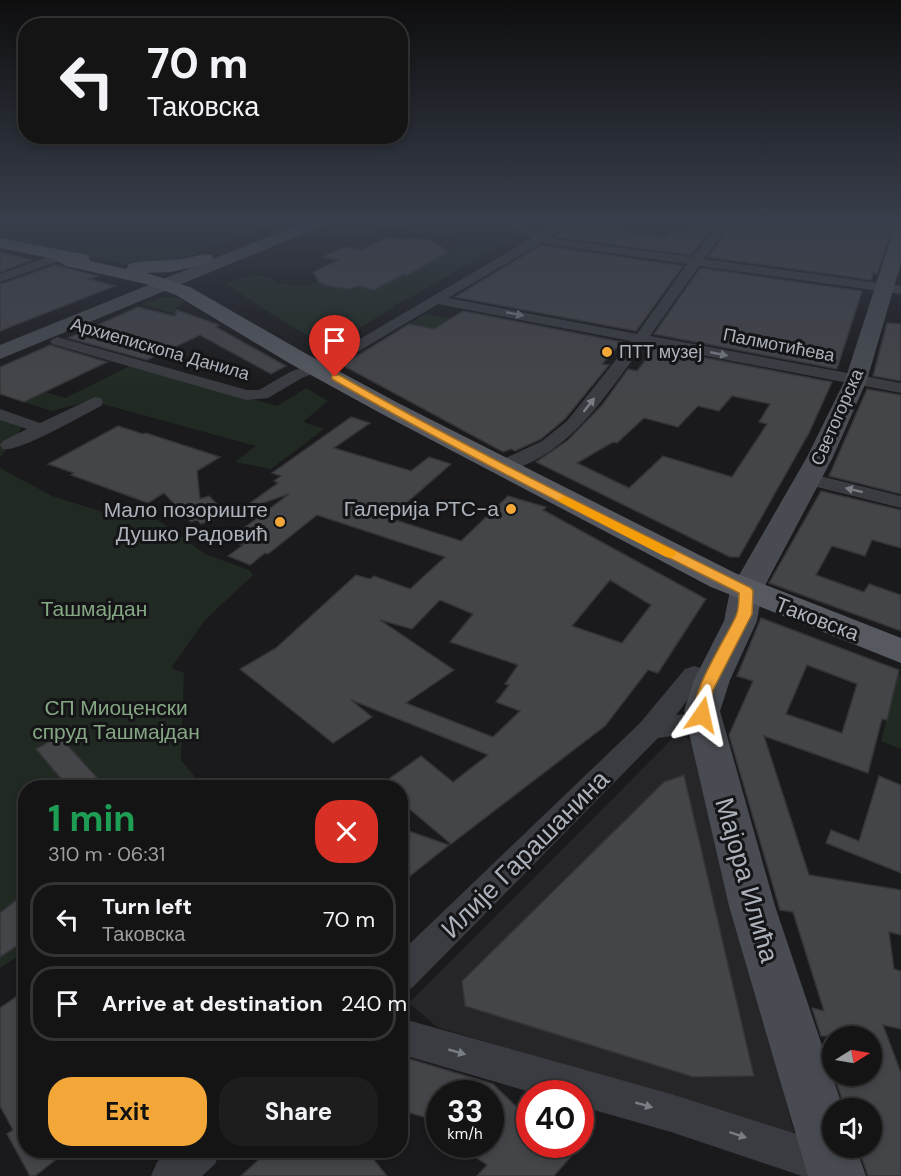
<!DOCTYPE html>
<html lang="en">
<head>
<meta charset="utf-8">
<style>
  body { margin:0; font-family:"DM Sans",sans-serif; background:#1d1d1e; color:#f1f3f6; height:100vh; display:flex; flex-direction:column; font-size:22px; white-space:nowrap }
  * { box-sizing:border-box; margin:0 }
  p { font-size:20px; color:#9d9ea0 }
  .icon { flex:none; width:33px; height:33px; fill:none; stroke:currentColor; stroke-width:2; stroke-linecap:round; stroke-linejoin:round }
  .map { position:relative; flex:1; overflow:hidden }
  .panel { position:absolute; left:18px; top:780px; width:390px; height:378px; display:flex; flex-direction:column; background:#141415; border-radius:24px; box-shadow:0 3px 9px #0003,0 0 0 2px #333334 }
  .panel>* { flex:none }
  .hud { position:absolute; left:18px; top:18px; width:390px; height:126px; border-radius:24px; box-shadow:0 3px 9px #0003,0 0 0 2px #333334; background:#141415; color:#f1f3f6; overflow:hidden }
  .needle { width:39px; rotate:79deg }
  .fabs { position:absolute; left:822px; top:1026px; display:grid; gap:12px }
  .fabs a { display:grid; place-items:center; width:60px; height:60px; border-radius:50%; background:#141415; box-shadow:0 3px 9px #0003,0 0 0 2px #333334; font-size:30px }
  .speed { position:absolute; left:426px; top:1080px; display:flex; gap:12px; font-size:30px; font-weight:700; text-align:center }
  .speed>* { display:grid; place-content:center; width:78px; height:78px; border-radius:50%; background:#141415; box-shadow:0 3px 9px #0003,0 0 0 2px #333334; line-height:1 }
  .speed small { font-size:15px; font-weight:400 }
  .speed .limit { border:9px solid #d22; background:#fff; color:#111 }
  .pin { position:absolute; display:grid; place-items:center; width:51px; height:51px; color:#fff; margin:-62px -26px; border-radius:50% 50% 50% 0; rotate:-45deg; box-shadow:0 0 6px #0007 }
  .pin .icon { rotate:45deg }
  .me { position:absolute; width:66px; margin:-33px; rotate:11deg; stroke-linejoin:round; filter:drop-shadow(0 0 4px #0008) }
  .turn { display:flex; align-items:center; gap:21px; height:126px; padding:0 30px; font-size:27px }
  .turn .icon { width:78px; height:78px; stroke-width:2.5 }
  .turn b { display:block; font-size:42px; line-height:51px }
  .round { display:grid; place-items:center; flex:none; width:63px; height:63px; border-radius:24px; background:#1d1d1e }
  .summary { display:flex; align-items:center; justify-content:space-between; height:102px; padding:0 30px }
  h1 { font-size:36px; font-weight:700; line-height:45px; color:#1e9e55 }
  .button { display:flex; gap:12px; margin-top:auto; padding:12px 30px }
  .button a { flex:1; height:69px; border-radius:24px; background:#f4a739; color:#111; font-size:24px; font-weight:700; line-height:69px; text-align:center }
  .button a+a { background:#1d1d1e; color:#f1f3f6 }
  ul { padding:0; list-style:none }
  li { display:flex; align-items:center; gap:18px; height:75px; margin:0 12px 9px; padding:0 18px; border:3px solid #333334; border-radius:24px }
  li div { flex:1 }
  li b { display:block; font-size:22px }
  li em { font-style:normal }
  .map>svg:first-child { display:block }
  .built { fill:#262629 }
  .green { fill:#212a22 }
  .building { fill:#444549; stroke:#343438; stroke-width:1.5; fill-rule:evenodd }
  .lines { fill:none; stroke-linecap:round; stroke-linejoin:round }
  .street { fill:#3a3c41; fill-rule:evenodd }
  .secondary { fill:#484b51; fill-rule:evenodd }
  .primary { fill:#565960; fill-rule:evenodd }
  .oneway { fill:#797d84 }
  .route { fill:#f4a739; stroke:#9f6d25; stroke-width:1.5 }
  .slow { fill:#f59e0b }
  .poi-dot { fill:#f4a739; stroke:#151517; stroke-width:2 }
  .labels { text-anchor:middle; stroke-width:6; stroke-linejoin:round; paint-order:stroke }
  .far-street-label { font-size:18px; fill:#acb2bb; stroke:#151517 }
  .far-poi-label { font-size:18px; fill:#acb2bb; stroke:#151517; text-anchor:start }
  .poi-label { font-size:21px; fill:#acb2bb; stroke:#151517; text-anchor:end }
  .park-label { font-size:21px; fill:#84a683; stroke:#151517 }
  .street-label { font-size:21px; fill:#acb2bb; stroke:#151517 }
  .near-street-label { font-size:26px; fill:#acb2bb; stroke:#151517 }
</style>
</head>
<body>
<div class="map">
<svg width="901" height="1176" viewBox="0 0 901 1176">
  <rect width="100%" height="100%" fill="#1a1a1c"/>
  <polygon class="built" points="681,736 688,738 693,745 795,1136 437,1027 409,1003 674,737"/>
  <g class="green">
    <polygon points="19,223 273,223 175,262 139,267 2,238 3,237 0,236 0,230 2,229"/>
    <path d="M374,223H503L519,232L515,238L402,302L394,305L395,306L334,344C313,345 247,297 226,284C243,277 264,270 279,284L307,286L318,280C327,289 347,292 358,286L374,290L403,274C412,276 420,269 428,264L423,263L462,244L435,233L379,227Z"/>
    <polygon points="164,297 175,297 186,302 175,308 178,312 175,314 140,304"/>
    <polygon points="425,314 428,314 450,318 433,329 409,324"/>
    <polygon points="132,365 277,406 306,388 328,401 303,422 324,429 271,469 235,462 256,446 95,402 90,401 52,411 24,402 46,392 65,398"/>
    <polygon points="0,418 23,426 0,458"/>
    <polygon points="0,468 52,496 125,519 158,520 205,554 249,570 253,575 205,620 171,668 184,673 181,760 203,787 26,788 25,952 0,968"/>
    <polygon points="899,673 901,674 901,749 881,741"/>
  </g>
  <g class="building">
    <polygon points="573,223 627,223 619,231 666,237 670,232 682,233 688,231 693,223 717,223 691,255 555,237"/>
    <polygon points="733,223 835,223 861,227 862,223 901,225 891,231 877,274 873,272 871,280 708,257"/>
    <polygon points="389,237 403,240 411,238 431,240 448,252 408,275 404,274 374,290 358,286 349,289 327,286 319,282 313,272 339,260 323,257 345,247 361,250"/>
    <polygon points="541,245 546,246 683,266 636,331 455,297"/>
    <polygon points="0,252 15,256 32,260 0,272"/>
    <polygon points="55,265 98,276 89,279 115,286 0,331 0,284"/>
    <polygon points="700,268 862,291 837,369 654,334"/>
    <polygon points="138,307 175,316 177,310 219,325 216,327 286,366 271,374 200,335 147,360 68,338"/>
    <polygon points="463,311 622,342 602,364 609,365 565,419 541,439 515,451 511,449 503,452 342,365 409,324 434,329"/>
    <polygon points="887,323 901,324 901,381 873,376"/>
    <polygon points="50,345 107,362 24,402 0,394 0,367"/>
    <path d="M655,348L832,382L809,433L739,557H730L536,462L568,440L602,405L628,369L637,371ZM732,396L770,404L759,422L767,424L732,477L663,456L629,488L577,463L613,442L617,443L644,418L678,427L698,406L719,411Z"/>
    <polygon points="867,389 901,395 901,494 829,476"/>
    <path d="M351,417L370,423L334,448L411,471L429,457L451,464L389,518L461,541L508,496L546,507L543,510L706,599L658,673L648,670L605,726L451,844L400,801V788H376L421,756L453,782L488,755L351,700L372,717L333,743L240,669L276,648L356,575L370,579L374,576L410,589L445,557L317,515L268,554L265,553L250,565L228,556L243,545L228,540L289,494L251,507L250,503L278,483L274,481L281,476L272,473ZM610,580L651,605L622,643L572,626ZM440,600L473,614L450,642L518,665L505,684L509,685L496,702L520,711L493,737L406,703L454,670L380,620L412,629Z"/>
    <polygon points="118,426 143,434 146,433 220,457 197,471 200,499 209,496 228,515 201,524 197,520 191,522 164,493 148,503 71,475 74,473 48,464"/>
    <polygon points="821,491 901,510 901,548 872,540 865,556 832,546 816,575 864,592 869,584 901,595 901,631 769,583"/>
    <path d="M761,618L899,670L887,720L882,719L868,773L764,736L809,875L901,890V935L889,932L894,969L901,971V1029L883,1025L901,1073V1176H868L858,1148H872V1108H845L834,1076H872V1036H821L812,1008L824,1011L793,912L780,910L729,735L753,681L737,676ZM807,665L857,684L842,733L786,714Z"/>
    <polygon points="59,736 100,781 88,788 69,788 36,749"/>
    <polygon points="684,775 754,1076 693,1077 465,1006 462,981 664,782"/>
    <polygon points="879,776 901,785 901,873 826,843 831,830 859,841"/>
    <polygon points="400,828 449,845 400,884"/>
    <polygon points="26,892 26,940 0,957 0,913"/>
    <polygon points="26,990 26,1150 68,1150 35,1176 30,1176 7,1134 13,1130 0,1106 0,1008"/>
    <polygon points="400,1056 493,1084 530,1120 530,1144 582,1144 554,1176 477,1176 487,1165 456,1144 490,1144 490,1094 440,1094 440,1122 400,1110"/>
    <polygon points="269,1150 366,1150 387,1176 241,1176"/>
  </g>
  <g class="lines">
    <g class="street">
      <polygon points="0,223 11,223 0,228"/>
      <path d="M504,223H519L540,234L557,223H571L549,238L692,257L720,223H731L704,259L901,286V294L699,266L650,336L901,383V393L644,344C605,396 570,456 502,473L495,471L493,467L495,463L542,441L567,421L631,341L438,304L339,363L302,378L268,398L246,400L52,344L50,341L57,337L247,390H259L290,372L329,357L532,238ZM541,243L546,244L687,264L637,334L448,298Z"/>
      <polygon points="61,252 65,253 65,259 0,282 0,274"/>
      <path d="M95,397L101,398L103,402L101,406C83,415 18,453 3,449L0,445L3,441L27,429L0,420V409L40,423Z"/>
      <polygon points="808,473 901,496 901,508 801,483 798,479 801,475"/>
      <polygon points="694,666 703,669 707,675 676,715 704,713 713,716 717,723 713,730 658,738 412,988 400,993 400,953 640,723 685,669"/>
      <polygon points="400,1018 671,1094 818,1141 832,1147 838,1161 832,1175 802,1176 671,1132 580,1106 580,1094 537,1094 400,1054"/>
      <polygon points="170,1150 221,1150 215,1164 202,1176 151,1176 157,1162"/>
    </g>
    <g class="secondary">
      <polygon points="302,223 324,223 322,226 0,359 0,345"/>
      <polygon points="901,227 901,263 867,380 833,457 762,591 757,621 730,680 720,711 775,906 843,1108 832,1108 832,1148 856,1148 866,1176 808,1176 729,906 684,711 694,680 724,621 730,591 807,457 845,380 893,232"/>
    </g>
    <path class="primary" d="M0,238L82,254L88,255L90,261L126,269L129,264C149,259 171,262 192,257C199,255 204,253 211,255L214,259L211,263L171,272L147,273L190,287L305,353L400,404L735,573L901,638V663L711,587L382,414L289,363L176,295L146,284L66,266L54,259L0,248Z"/>
  </g>
  <defs><path id="oneway-solid" d="M-6-.8H1V-3.2L6.5 0L1 3.2V.8H-6Z" transform="scale(1.5)"/></defs>
  <g class="oneway">
    <use href="#oneway-solid" transform="translate(515 314) rotate(11)"/>
    <use href="#oneway-solid" transform="translate(719 354) rotate(11)"/>
    <use href="#oneway-solid" transform="translate(589 405) rotate(-52)"/>
    <use href="#oneway-solid" transform="translate(854 490) rotate(-166)"/>
    <use href="#oneway-solid" transform="translate(457 1052) rotate(16)"/>
    <use href="#oneway-solid" transform="translate(644 1105) rotate(16)"/>
    <use href="#oneway-solid" transform="translate(738 1135) rotate(18)"/>
  </g>
  <linearGradient id="sky" x2="0" y2="1"><stop stop-color="#0e0e0f"/><stop offset="0.57" stop-color="#383e4b"/><stop offset="1" stop-color="#383e4b" stop-opacity="0"/></linearGradient>
  <rect width="901" height="388" fill="url(#sky)"/>
  <path class="route" d="M332,375H339C473,452 613,519 751,588L753,591L752,614L713,690L708,719H696C685,699 727,637 736,616C739,609 739,600 739,593C602,524 465,456 332,379Z"/>
  <polygon class="slow" points="564,496 675,551 677,554 671,558 666,557 560,502 558,500"/>
  <g class="poi-dot">
    <circle cx="607" cy="352" r="6"/>
    <circle cx="511" cy="509" r="6"/>
    <circle cx="280" cy="522" r="6"/>
  </g>
  <g class="labels">
    <g class="far-street-label">
      <text transform="translate(779 345) rotate(11)" y="6">Палмотићева</text>
      <text transform="translate(160 349) rotate(16)" y="6">Архиепископа Данила</text>
      <text transform="translate(837 417) rotate(-66)" y="6">Светогорска</text>
    </g>
    <g class="far-poi-label">
      <text x="619" y="358">ПТТ музеј</text>
    </g>
    <g class="poi-label">
      <text x="499" y="516">Галерија РТС-а</text>
      <text x="268" y="517">Мало позориште<tspan x="268" dy="24">Душко Радовић</tspan></text>
    </g>
    <g class="park-label">
      <text x="94" y="616">Ташмајдан</text>
      <text x="116" y="715">СП Миоценски<tspan x="116" dy="24">спруд Ташмајдан</tspan></text>
    </g>
    <g class="street-label">
      <text transform="translate(817 619) rotate(21)" y="7">Таковска</text>
    </g>
    <g class="near-street-label">
      <text transform="translate(525 854) rotate(-45)" y="9">Илије Гарашанина</text>
      <text transform="translate(747 880) rotate(74)" y="9">Мајора Илића</text>
    </g>
  </g>
</svg>
<div class="fabs">
<a><svg class="needle" viewBox="-14 -14 28 28"><path d="M0-13l5 13h-10z" fill="#e53935"/><path d="M0 13l5-13h-10z" fill="#9d9ea0"/></svg></a>
<a><svg class="icon" aria-label="sound" viewBox="0 0 24 24"><path d="M4 9h4l5-4v14l-5-4H4zM17 9q2 3 0 6"/></svg></a>
</div>
<div class="speed"><div>33<small>km/h</small></div><div class="limit">40</div></div>
<div class="pin" style="left:335px;top:377px;background:#d93025"><svg class="icon" aria-label="arrive" viewBox="0 0 24 24"><path d="M6 21V4h12l-3 4 3 4H6"/></svg></div>
<svg class="me" style="left:702px;top:715px" viewBox="-20 -20 40 40"><path d="M0-17L14 15 0 8-14 15z" fill="#f4a739" stroke="#fff" stroke-width="4"/></svg>
<div class="hud">
<div class="turn"><svg class="icon" aria-label="left" viewBox="0 0 24 24"><path d="M17 20v-9H6M10 6l-5 5 5 5"/></svg><div><b>70 m</b>Таковска</div></div>
</div>
<section class="panel">
<div class="summary"><div><h1>1 min</h1><p>310 m · 06:31</p></div><a class="round" style="background:#d93025;color:#fff"><svg class="icon" aria-label="close" viewBox="0 0 24 24"><path d="M6 6l12 12M18 6L6 18"/></svg></a></div>
<ul>
<li><svg class="icon" aria-label="left" viewBox="0 0 24 24"><path d="M17 20v-9H6M10 6l-5 5 5 5"/></svg><div><b>Turn left</b><p>Таковска</p></div><em>70 m</em></li>
<li><svg class="icon" aria-label="arrive" viewBox="0 0 24 24"><path d="M6 21V4h12l-3 4 3 4H6"/></svg><div><b>Arrive at destination</b></div><em>240 m</em></li>
</ul>
<div class="button"><a>Exit</a><a>Share</a></div>
</section>
</div>
</body>
</html>
